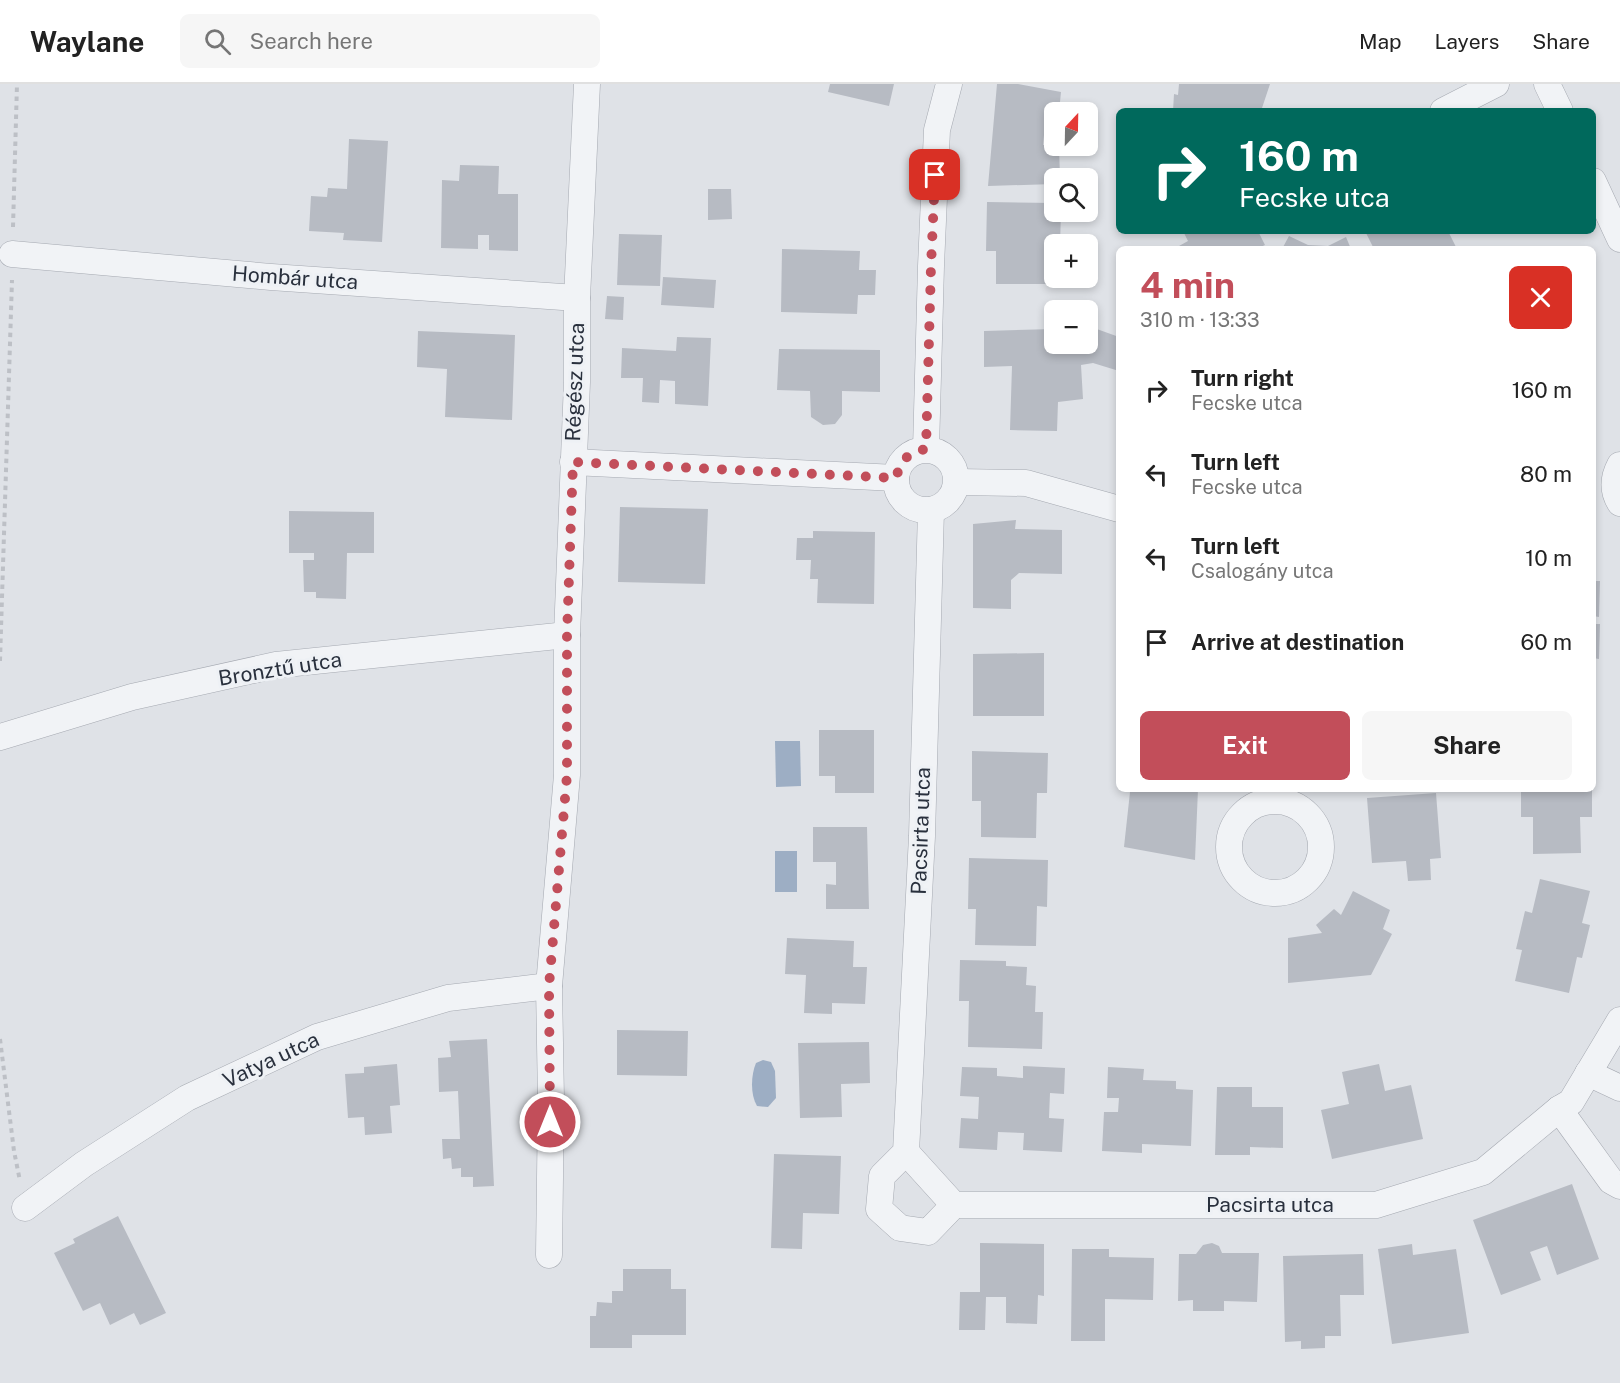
<!DOCTYPE html>
<html lang="en">
<head>
<meta charset="utf-8">
<style>
  body { margin:0; font-family:"Public Sans",sans-serif; background:#f6f6f6; color:#222; height:100vh; display:flex; flex-direction:column; font-size:22px; white-space:nowrap }
  * { box-sizing:border-box; margin:0 }
  p { font-size:20px; color:#767676 }
  .icon { flex:none; width:33px; height:33px; fill:none; stroke:currentColor; stroke-width:2; stroke-linecap:round; stroke-linejoin:round }
  .map { position:relative; flex:1; overflow:hidden }
  .sheet { position:absolute; left:1116px; top:162px; width:480px; height:546px; display:flex; flex-direction:column; background:#fff; border-radius:9px; box-shadow:0 3px 9px #0003 }
  .sheet>* { flex:none }
  .top-card { position:absolute; left:1116px; top:24px; width:480px; height:126px; border-radius:9px; box-shadow:0 3px 9px #0003; background:#00695c; color:#fff; overflow:hidden }
  .needle { width:39px; rotate:22deg }
  .buttons { position:absolute; left:1044px; top:18px; display:grid; gap:12px }
  .buttons a { display:grid; place-items:center; width:54px; height:54px; border-radius:9px; background:#fff; box-shadow:0 3px 9px #0003; font-size:30px }
  .pin { position:absolute; display:grid; place-items:center; width:51px; height:51px; color:#fff; margin:-26px; border-radius:12px; box-shadow:0 3px 9px #0006 }
  .me { position:absolute; width:66px; margin:-33px; rotate:0deg; stroke-linejoin:round; filter:drop-shadow(0 0 4px #0008) }
  .turn { display:flex; align-items:center; gap:21px; height:126px; padding:0 24px; font-size:27px }
  .turn .icon { width:78px; height:78px; stroke-width:2.5 }
  .turn b { display:block; font-size:42px; line-height:51px }
  .round { display:grid; place-items:center; flex:none; width:63px; height:63px; border-radius:9px; background:#f6f6f6 }
  .overview { display:flex; align-items:center; justify-content:space-between; height:102px; padding:0 24px }
  h1 { font-size:36px; font-weight:700; line-height:45px; color:#c24e5a }
  .button { display:flex; gap:12px; margin-top:auto; padding:12px 24px }
  .button a { flex:1; height:69px; border-radius:9px; background:#c24e5a; color:#fff; font-size:24px; font-weight:700; line-height:69px; text-align:center }
  .button a+a { background:#f6f6f6; color:#222 }
  ul { padding:0; list-style:none }
  li { display:flex; align-items:center; gap:18px; height:84px; padding:0 24px }
  li div { flex:1 }
  li b { display:block; font-size:22px }
  li em { font-style:normal }
  header { display:flex; align-items:center; gap:36px; box-sizing:border-box; height:84px; padding:0 30px; background:#fff; border-bottom:2px solid #e0e0e0 }
  header strong { font-size:28px }
  nav { display:flex; gap:33px; margin-inline-start:auto; font-size:21px }
  .search { width:420px; height:54px; background:#f6f6f6; display:flex; align-items:center; gap:15px; box-sizing:border-box; padding:0 21px; border-radius:9px; color:#767676; font-size:22px }
  .map>svg:first-child { display:block }
  .water { fill:#9daec4 }
  .building { fill:#b7bbc3 }
  .lines { fill:none; stroke-linecap:round; stroke-linejoin:round }
  .minor-casing { stroke:#a5a9b1; stroke-width:27 }
  .path { stroke:#bdc0c6; stroke-width:4; stroke-dasharray:4.5 4.5; stroke-linecap:butt }
  .minor { stroke:#f1f3f6; stroke-width:26 }
  .route { stroke:#c24e5a; stroke-width:10; stroke-dasharray:0 18 }
  .labels { text-anchor:middle; stroke-width:6; stroke-linejoin:round; paint-order:stroke }
  .street-label { font-size:21px; fill:#29303d; stroke:#eef1f5 }
</style>
</head>
<body>
<header>
<strong>Waylane</strong>
<div class="search"><svg class="icon" aria-label="search" viewBox="0 0 24 24"><circle cx="10" cy="10" r="6"/><path d="M15 15l6 6"/></svg>Search here</div>
<nav><a>Map</a><a>Layers</a><a>Share</a></nav>
</header>
<div class="map">
<svg width="1620" height="1299" viewBox="0 0 1620 1299">
  <rect width="100%" height="100%" fill="#dfe2e7"/>
  <g class="water">
    <polygon points="775,657 800,657 801,702 776,703"/>
    <rect x="775" y="767" width="22" height="41"/>
    <path d="M763,976L771,978L775,987L776,1014L768,1023L757,1022C750,1010 751,991 756,979Z"/>
  </g>
  <g class="building">
    <polygon points="830,0 894,0 889,22 828,8"/>
    <polygon points="997,0 1018,0 1061,8 1059,28 1054,28 1054,44 1045,41 1043,61 1059,62 1060,94 1054,94 1054,100 988,102"/>
    <polygon points="1179,0 1270,0 1261,27 1173,27 1174,10 1178,11"/>
    <polygon points="349,55 388,57 382,158 343,156 344,149 309,147 311,112 327,113 328,104 347,105"/>
    <polygon points="460,81 499,82 498,110 518,110 518,167 489,166 489,151 478,151 478,165 441,164 442,96 459,97"/>
    <polygon points="708,105 731,105 732,135 708,136"/>
    <polygon points="987,118 1054,119 1054,128 1061,128 1060,160 1054,160 1054,167 1047,167 1046,200 996,200 996,167 986,167"/>
    <polygon points="1183,147 1258,147 1265,161 1256,165 1180,165 1179,162 1188,157"/>
    <polygon points="1365,147 1448,147 1457,165 1374,165"/>
    <polygon points="619,150 662,151 660,202 617,201"/>
    <polygon points="1289,152 1308,161 1328,162 1346,153 1351,165 1282,165"/>
    <polygon points="782,165 860,167 859,186 876,186 875,211 858,211 857,230 781,228"/>
    <polygon points="663,193 716,196 714,224 661,221"/>
    <polygon points="607,212 624,213 623,236 605,235"/>
    <polygon points="1088,244 1094,244 1119,253 1119,287 1093,279 1081,281 1083,315 1058,318 1057,347 1010,346 1012,282 984,283 984,247 1054,245 1054,260 1088,260"/>
    <polygon points="418,247 515,251 512,336 445,333 447,285 417,283"/>
    <polygon points="677,253 711,254 708,322 675,320 675,297 660,296 659,319 642,318 643,294 621,294 622,264 676,267"/>
    <polygon points="779,265 880,266 880,308 842,307 842,331 835,340 823,341 811,333 810,307 777,306"/>
    <polygon points="620,423 708,425 705,500 618,498"/>
    <polygon points="289,427 374,428 374,469 347,469 346,515 316,514 316,508 304,508 303,476 314,476 314,469 289,469"/>
    <polygon points="1016,436 1015,445 1062,446 1062,490 1019,489 1011,496 1011,525 973,524 973,440"/>
    <polygon points="813,447 875,448 874,520 817,519 818,495 810,495 811,476 796,476 797,454 813,454"/>
    <polygon points="1593,497 1600,497 1599,533 1593,532"/>
    <polygon points="1593,540 1600,540 1599,575 1593,574"/>
    <polygon points="1044,569 1044,632 973,632 973,570"/>
    <polygon points="819,646 874,646 874,709 835,709 835,692 819,692"/>
    <polygon points="972,667 1048,669 1047,709 1037,709 1036,754 981,753 981,717 972,717"/>
    <polygon points="1183,705 1198,705 1195,776 1124,763 1130,708"/>
    <polygon points="1521,705 1592,705 1592,733 1580,733 1581,769 1533,770 1533,733 1521,733"/>
    <polygon points="1436,709 1441,774 1430,775 1431,796 1408,797 1406,777 1372,779 1367,714"/>
    <polygon points="813,743 867,743 869,825 826,825 826,800 836,801 836,778 813,778"/>
    <polygon points="969,774 1048,776 1047,823 1037,822 1036,862 975,861 976,825 968,825"/>
    <polygon points="1540,795 1590,807 1582,839 1590,841 1582,874 1577,873 1569,909 1515,897 1522,866 1516,865 1525,827 1532,829"/>
    <polygon points="1353,807 1390,826 1383,845 1392,850 1371,891 1288,899 1288,854 1322,849 1316,841 1334,825 1341,831"/>
    <polygon points="787,854 854,857 853,883 867,883 865,920 832,919 832,930 804,929 806,891 785,890"/>
    <polygon points="960,876 1006,877 1006,882 1027,883 1026,901 1036,902 1035,928 1043,928 1042,965 968,963 969,917 959,917"/>
    <polygon points="617,946 688,947 687,992 617,991"/>
    <polygon points="487,955 494,1102 473,1103 473,1093 461,1093 461,1084 452,1085 451,1074 443,1075 442,1055 460,1055 458,1007 439,1008 438,974 451,973 449,957"/>
    <polygon points="869,958 870,999 841,1000 842,1033 800,1034 798,959"/>
    <polygon points="397,980 400,1021 390,1022 392,1049 365,1051 364,1033 348,1034 345,990 364,989 364,983"/>
    <polygon points="1379,980 1385,1007 1411,1001 1423,1055 1332,1075 1321,1026 1349,1020 1342,988"/>
    <polygon points="1023,982 1065,984 1064,1010 1050,1009 1049,1034 1064,1035 1062,1068 1023,1066 1024,1049 998,1048 997,1066 959,1064 961,1034 978,1035 979,1013 960,1012 962,983 997,984 997,992 1023,994"/>
    <polygon points="1108,983 1144,985 1143,996 1176,997 1176,1005 1193,1006 1191,1062 1142,1060 1142,1069 1102,1067 1104,1028 1118,1028 1119,1014 1107,1014"/>
    <polygon points="1217,1003 1252,1003 1252,1023 1283,1023 1283,1064 1250,1063 1250,1071 1215,1071"/>
    <polygon points="774,1070 841,1072 839,1130 803,1129 802,1165 771,1164"/>
    <polygon points="1572,1100 1599,1175 1557,1191 1547,1162 1530,1168 1541,1196 1501,1211 1473,1136"/>
    <polygon points="118,1132 166,1229 140,1241 134,1229 110,1241 100,1219 83,1227 54,1169 75,1159 73,1155"/>
    <polygon points="980,1159 1044,1160 1044,1212 1038,1211 1037,1240 1006,1239 1006,1213 986,1213 985,1246 959,1246 960,1208 980,1208"/>
    <polygon points="1212,1159 1219,1162 1222,1169 1259,1169 1257,1218 1224,1217 1224,1227 1193,1227 1193,1216 1178,1217 1179,1170 1196,1170 1203,1161"/>
    <polygon points="1412,1160 1413,1171 1456,1165 1469,1249 1392,1260 1378,1165"/>
    <polygon points="1072,1165 1109,1165 1109,1173 1154,1174 1153,1216 1105,1215 1105,1257 1071,1257"/>
    <polygon points="1363,1170 1364,1211 1340,1211 1341,1252 1325,1252 1325,1264 1301,1265 1301,1257 1285,1258 1283,1172"/>
    <polygon points="623,1185 671,1185 671,1205 686,1205 686,1251 632,1251 632,1264 590,1264 590,1232 596,1232 597,1218 612,1219 612,1207 623,1207"/>
  </g>
  <g class="lines">
    <defs>
      <g id="minor">
        <polyline points="1547,0 1560,27"/>
        <polyline points="1443,27 1496,0"/>
        <polyline points="1593,97 1620,155"/>
        <polyline points="12,170 271,193 577,214"/>
        <polyline points="926,365 931,182 937,46 949,0"/>
        <circle cx="926" cy="396" r="30"/>
        <polyline points="573,378 896,394"/>
        <path d="M1620,381C1613,394 1612,406 1620,419"/>
        <polyline points="957,398 1026,399 1119,425"/>
        <polyline points="931,426 922,752 906,1068 882,1092 879,1125 900,1144 928,1148 954,1121"/>
        <polyline points="0,653 132,613 276,581 567,551"/>
        <circle cx="1275" cy="763" r="46"/>
        <polyline points="1588,989 1620,1004"/>
        <polyline points="1559,1025 1611,1097 1620,1102"/>
        <polyline points="906,1068 954,1121 1376,1121 1483,1088 1559,1025 1571,1018 1620,936"/>
        <polyline points="25,1124 84,1080 187,1014 317,953 448,914 549,902"/>
        <polyline points="549,1171 551,1016 549,902 567,691 567,551 577,298 577,214 587,0"/>
      </g>
    </defs>
    <use href="#minor" class="minor-casing"/>
    <g class="path">
      <polyline points="13,143 17,0"/>
      <polyline points="0,577 12,196"/>
      <polyline points="0,955 14,1067 20,1097"/>
    </g>
    <use href="#minor" class="minor"/>
  </g>
  <g class="lines">
    <path class="route" d="M550,1038L549,902L567,691V551L573,378L896,394C901,376 907,369 926,365L931,182L935,91"/>
  </g>
  <g class="labels">
    <g class="street-label">
      <text transform="translate(295 194) rotate(4)" y="7">Hombár utca</text>
      <text transform="translate(575 298) rotate(-88)" y="7">Régész utca</text>
      <text transform="translate(280 585) rotate(-9)" y="7">Bronztű utca</text>
      <text transform="translate(921 747) rotate(-88)" y="7">Pacsirta utca</text>
      <text transform="translate(271 976) rotate(-25)" y="7">Vatya utca</text>
      <text x="1270" y="1128">Pacsirta utca</text>
    </g>
  </g>
</svg>
<div class="buttons">
<a><svg class="needle" viewBox="-14 -14 28 28"><path d="M0-13l5 13h-10z" fill="#e53935"/><path d="M0 13l5-13h-10z" fill="#767676"/></svg></a>
<a><svg class="icon" aria-label="search" viewBox="0 0 24 24"><circle cx="10" cy="10" r="6"/><path d="M15 15l6 6"/></svg></a>
<a>+</a>
<a>−</a>
</div>
<div class="pin" style="left:935px;top:91px;background:#d93025"><svg class="icon" aria-label="arrive" viewBox="0 0 24 24"><path d="M6 21V4h12l-3 4 3 4H6"/></svg></div>
<svg class="me" style="left:550px;top:1038px" viewBox="-20 -20 40 40"><circle r="17" fill="#c24e5a" stroke="#fff" stroke-width="3"/><path d="M0-11L8 9 0 5-8 9z" fill="#fff"/></svg>
<div class="top-card">
<div class="turn"><svg class="icon" aria-label="right" viewBox="0 0 24 24"><path d="M7 20v-9h11M14 6l5 5-5 5"/></svg><div><b>160 m</b>Fecske utca</div></div>
</div>
<section class="sheet">
<div class="overview"><div><h1>4 min</h1><p>310 m · 13:33</p></div><a class="round" style="background:#d93025;color:#fff"><svg class="icon" aria-label="close" viewBox="0 0 24 24"><path d="M6 6l12 12M18 6L6 18"/></svg></a></div>
<ul>
<li><svg class="icon" aria-label="right" viewBox="0 0 24 24"><path d="M7 20v-9h11M14 6l5 5-5 5"/></svg><div><b>Turn right</b><p>Fecske utca</p></div><em>160 m</em></li>
<li><svg class="icon" aria-label="left" viewBox="0 0 24 24"><path d="M17 20v-9H6M10 6l-5 5 5 5"/></svg><div><b>Turn left</b><p>Fecske utca</p></div><em>80 m</em></li>
<li><svg class="icon" aria-label="left" viewBox="0 0 24 24"><path d="M17 20v-9H6M10 6l-5 5 5 5"/></svg><div><b>Turn left</b><p>Csalogány utca</p></div><em>10 m</em></li>
<li><svg class="icon" aria-label="arrive" viewBox="0 0 24 24"><path d="M6 21V4h12l-3 4 3 4H6"/></svg><div><b>Arrive at destination</b></div><em>60 m</em></li>
</ul>
<div class="button"><a>Exit</a><a>Share</a></div>
</section>
</div>
</body>
</html>
